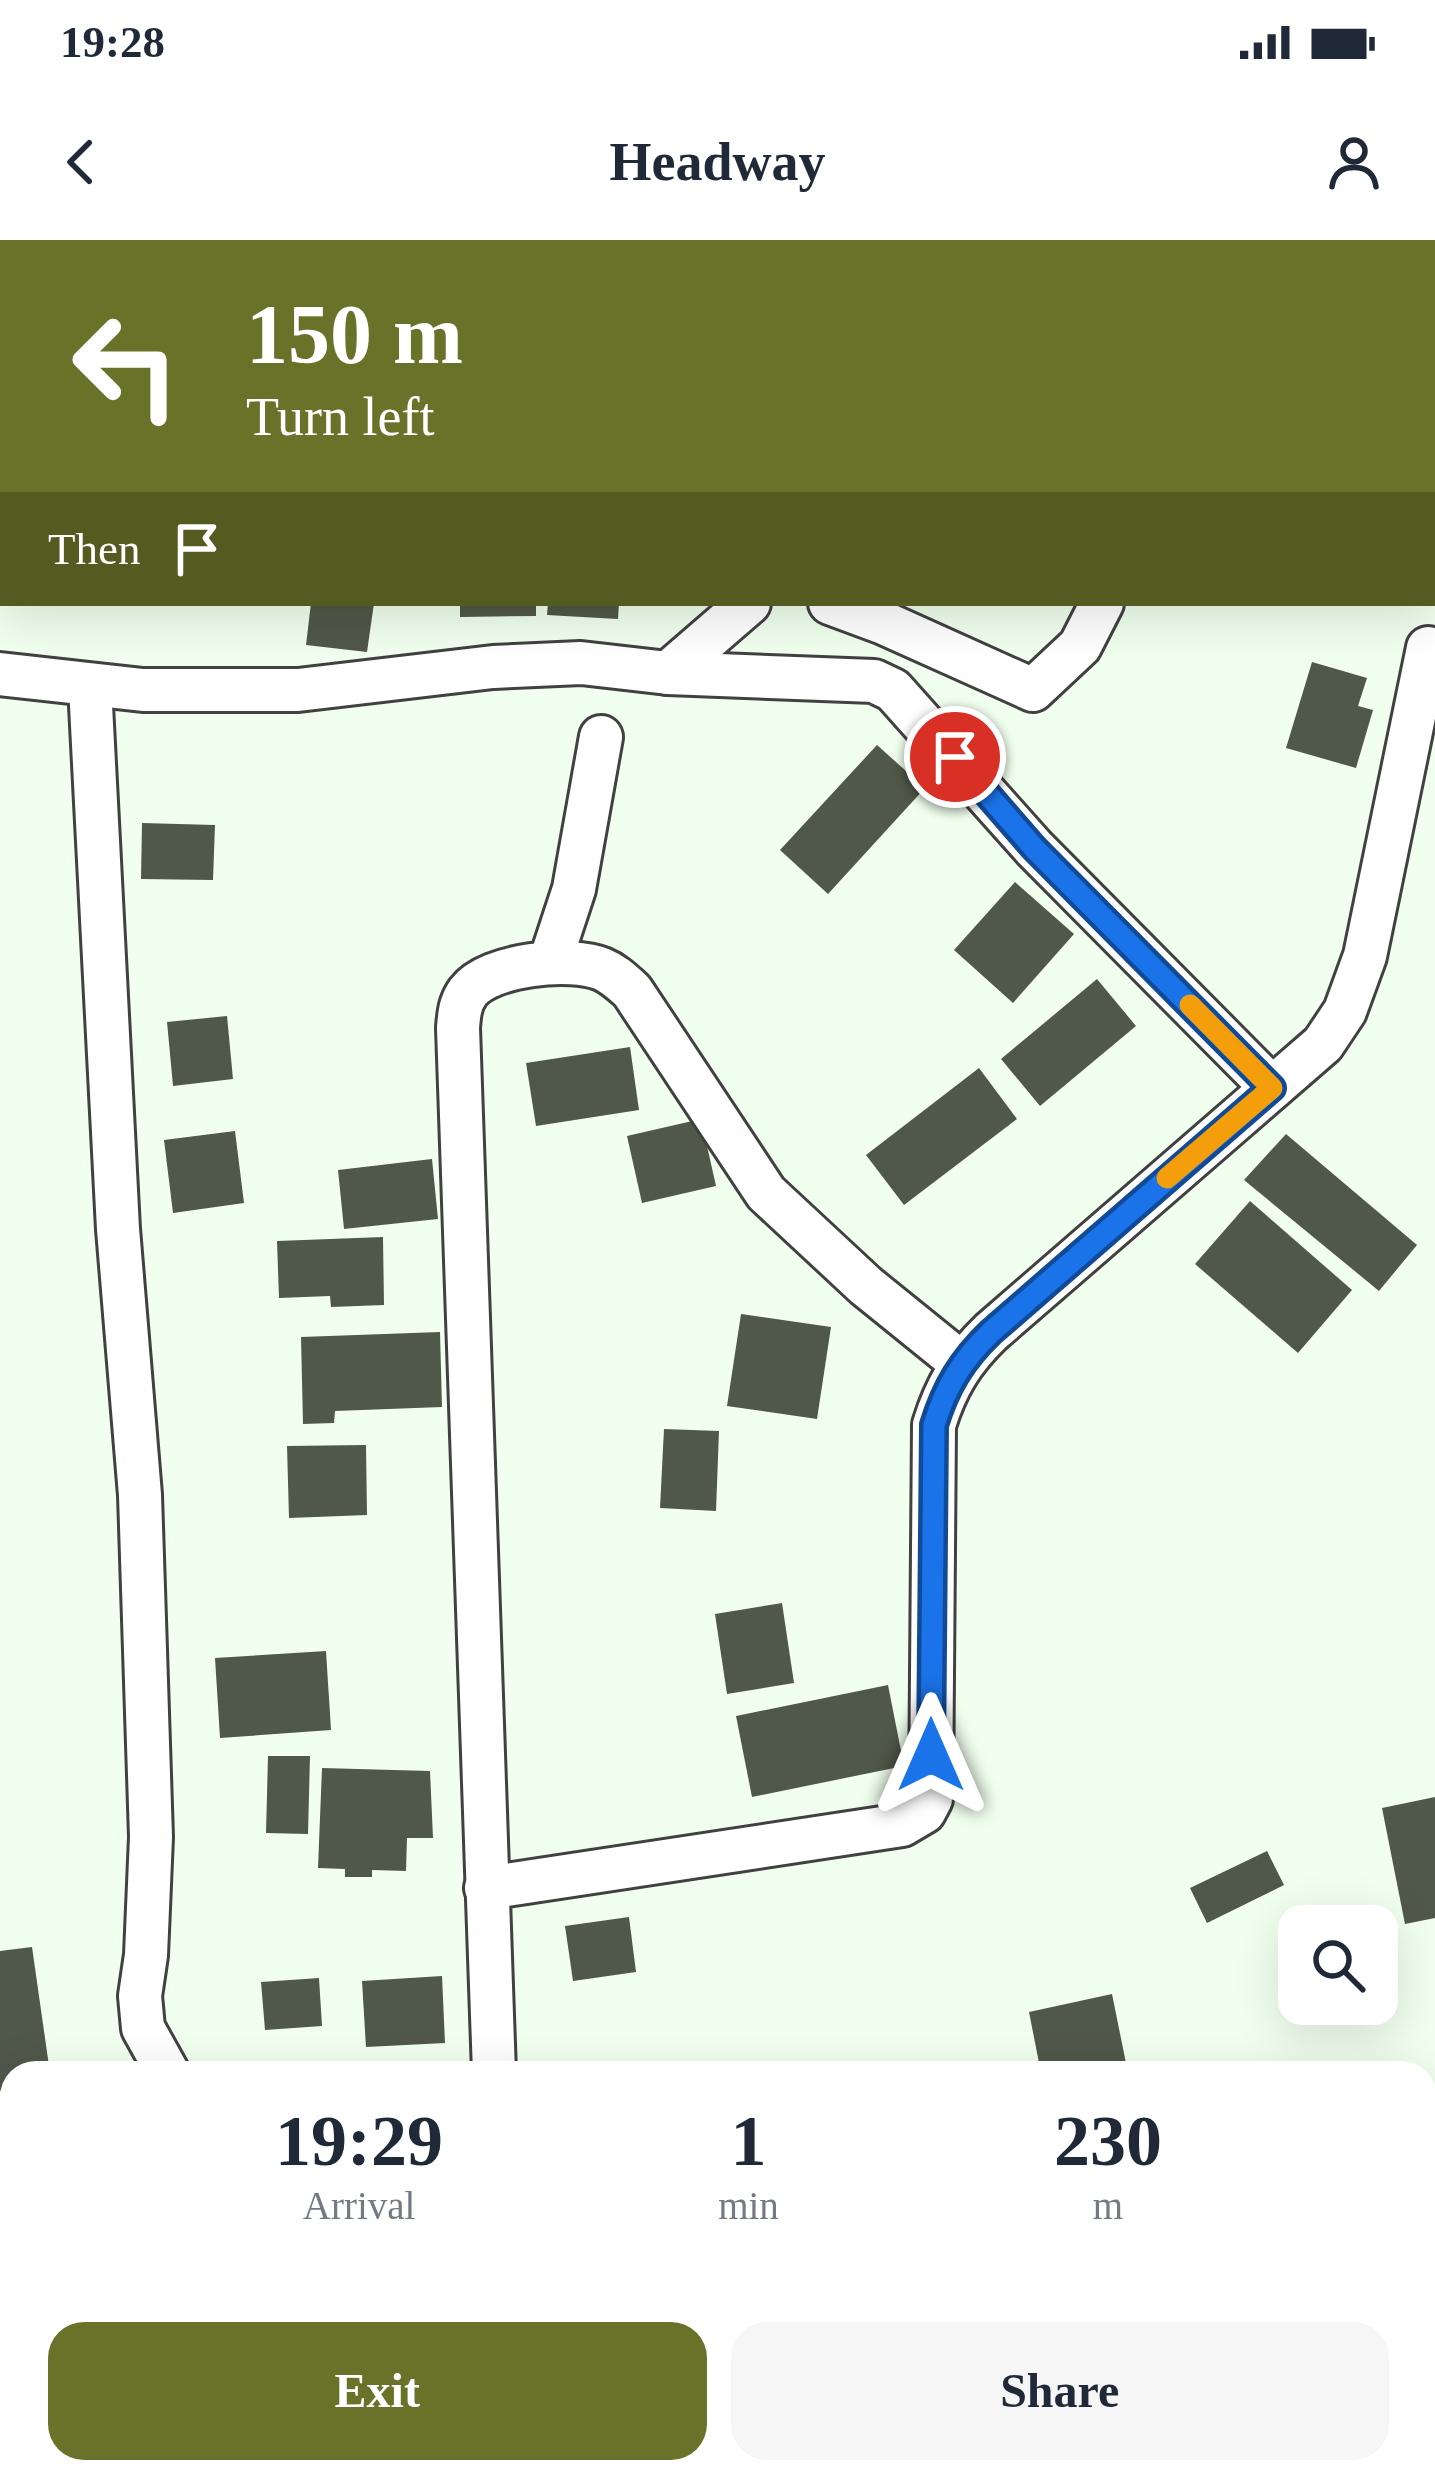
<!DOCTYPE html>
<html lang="en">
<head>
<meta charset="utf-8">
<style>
  body { margin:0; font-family:"Times New Roman",serif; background:#f6f6f7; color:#1f2937; height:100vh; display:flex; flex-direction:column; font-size:45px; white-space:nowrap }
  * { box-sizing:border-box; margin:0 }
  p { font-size:39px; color:#747a83 }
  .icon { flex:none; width:66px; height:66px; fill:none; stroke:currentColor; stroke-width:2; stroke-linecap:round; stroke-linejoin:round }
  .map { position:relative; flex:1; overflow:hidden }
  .details { position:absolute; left:0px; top:1821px; width:1437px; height:423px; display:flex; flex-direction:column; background:#fff; border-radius:36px 36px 0 0; box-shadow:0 12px 48px #0002 }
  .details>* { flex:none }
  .hud { position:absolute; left:0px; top:0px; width:1437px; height:366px; box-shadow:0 12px 48px #0002; background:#687229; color:#fff; overflow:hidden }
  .tools { position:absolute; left:1278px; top:1665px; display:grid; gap:24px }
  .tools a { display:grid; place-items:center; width:120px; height:120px; border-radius:24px; background:#fff; box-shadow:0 12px 48px #0002; font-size:60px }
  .pin { position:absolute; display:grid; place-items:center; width:102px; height:102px; color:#fff; margin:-51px; border:6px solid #fff; border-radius:50%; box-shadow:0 3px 12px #0007 }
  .me { position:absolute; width:132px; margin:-66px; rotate:0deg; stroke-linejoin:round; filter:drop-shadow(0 0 9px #0008) }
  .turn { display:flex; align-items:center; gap:42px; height:252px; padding:0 48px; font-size:54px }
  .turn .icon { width:156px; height:156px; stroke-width:2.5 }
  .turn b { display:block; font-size:84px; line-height:102px }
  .then { display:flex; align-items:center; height:114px; padding:0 48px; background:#0003; gap:24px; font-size:45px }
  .eta { display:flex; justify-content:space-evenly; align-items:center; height:204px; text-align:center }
  .eta b { font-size:72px; font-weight:700; line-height:84px }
  .primary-button { display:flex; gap:24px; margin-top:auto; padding:24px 48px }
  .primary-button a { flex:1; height:138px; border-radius:36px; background:#687229; color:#fff; font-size:48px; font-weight:700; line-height:138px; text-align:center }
  .primary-button a+a { background:#f6f6f7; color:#1f2937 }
  .status { display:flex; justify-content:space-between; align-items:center; height:84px; padding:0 60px; background:#fff; direction:ltr }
  .status svg { height:33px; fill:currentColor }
  header { display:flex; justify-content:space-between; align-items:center; height:156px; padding:0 48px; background:#fff; font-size:54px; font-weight:700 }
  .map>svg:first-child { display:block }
  .building { fill:#505849 }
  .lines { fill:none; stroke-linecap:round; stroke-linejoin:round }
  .minor-casing { stroke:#414141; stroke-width:48 }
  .minor { stroke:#fff; stroke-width:42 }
  .route-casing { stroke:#114b97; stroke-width:30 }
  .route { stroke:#1a73e8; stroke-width:21 }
  .slow { stroke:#f59e0b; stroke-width:21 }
</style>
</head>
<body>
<div class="status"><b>19:28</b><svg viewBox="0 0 49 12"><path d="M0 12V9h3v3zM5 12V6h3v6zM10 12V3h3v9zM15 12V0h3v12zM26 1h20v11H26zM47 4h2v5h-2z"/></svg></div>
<header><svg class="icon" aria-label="back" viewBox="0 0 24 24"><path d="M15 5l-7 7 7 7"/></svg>Headway<svg class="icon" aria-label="person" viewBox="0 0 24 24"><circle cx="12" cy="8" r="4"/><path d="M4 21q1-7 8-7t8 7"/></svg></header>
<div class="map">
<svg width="1435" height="2243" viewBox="0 0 1435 2243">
  <rect width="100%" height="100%" fill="#f0ffee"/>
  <g class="building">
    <polygon points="311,363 374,363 367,412 306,405"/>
    <polygon points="460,363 536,363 536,376 460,377"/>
    <polygon points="548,363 619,363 618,379 547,375"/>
    <polygon points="1312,422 1367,438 1358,466 1373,470 1356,528 1286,508"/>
    <polygon points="877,505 925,548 828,654 780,610"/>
    <polygon points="142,583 215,585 213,640 141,639"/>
    <polygon points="1015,642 1074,694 1013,763 954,710"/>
    <polygon points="1097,739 1136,786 1040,866 1001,819"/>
    <polygon points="227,776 233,839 173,846 167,782"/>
    <polygon points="630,807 639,870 536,886 526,823"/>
    <polygon points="979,828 1017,879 904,965 866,915"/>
    <polygon points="701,879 716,946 642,963 627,896"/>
    <polygon points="235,891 244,963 173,973 164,900"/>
    <polygon points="1286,894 1417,1005 1379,1051 1244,940"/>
    <polygon points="432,919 438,979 344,989 338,930"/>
    <polygon points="1250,961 1352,1050 1298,1113 1195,1024"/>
    <polygon points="383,997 384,1065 331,1067 330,1056 279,1058 277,1001"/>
    <polygon points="741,1074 831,1087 817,1179 727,1166"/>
    <polygon points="440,1092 442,1167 335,1171 334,1183 303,1184 301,1097"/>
    <polygon points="664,1189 719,1191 716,1271 660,1268"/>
    <polygon points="366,1205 367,1275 289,1278 287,1206"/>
    <polygon points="782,1363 794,1443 727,1454 715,1374"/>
    <polygon points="326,1411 331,1490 220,1498 215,1418"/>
    <polygon points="888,1445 904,1526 752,1557 736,1476"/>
    <polygon points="268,1516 310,1516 308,1594 266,1593"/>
    <polygon points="322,1528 430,1531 433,1598 407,1598 406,1631 372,1630 372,1637 345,1637 345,1629 318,1628"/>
    <polygon points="1435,1557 1435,1678 1405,1684 1382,1568"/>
    <polygon points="1267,1611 1284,1645 1207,1683 1190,1648"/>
    <polygon points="629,1677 636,1732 573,1741 565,1686"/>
    <polygon points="32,1707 50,1833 12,1833 12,1849 0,1851 0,1711"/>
    <polygon points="442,1736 445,1803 366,1807 362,1741"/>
    <polygon points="319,1738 322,1786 265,1790 261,1742"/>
    <polygon points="1112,1754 1128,1833 1041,1833 1029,1772"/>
    <polygon points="12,2038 12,2099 0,2100 0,2040"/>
    <polygon points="12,2165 12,2232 92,2232 94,2243 11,2243 0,2190 0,2168"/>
    <polygon points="98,2232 193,2232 194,2239 178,2243 101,2243"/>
    <polygon points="1220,2232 1271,2232 1253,2243 1226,2243"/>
    <polygon points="1306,2232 1348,2232 1354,2243 1287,2243"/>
  </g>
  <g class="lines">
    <defs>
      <g id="minor">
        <polyline points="207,3 281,3"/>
        <polyline points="546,3 563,0"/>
        <polyline points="1159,3 1161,0"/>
        <polyline points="0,21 3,21"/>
        <polyline points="830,363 884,383 1033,450 1080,406 1102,363"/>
        <polyline points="668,433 749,363"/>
        <polyline points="0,434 143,450 298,450 493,427 581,423 668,433 874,441 893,450 1034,608 1272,848"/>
        <polyline points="90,446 118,989 140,1255 151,1597 146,1715 140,1756 143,1788 168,1833"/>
        <polyline points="550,722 574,649 601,497"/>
        <path d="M486,1648L902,1585L924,1572L931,1559L934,1185C946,1146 962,1120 991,1092L1323,804L1345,771L1365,716L1428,408"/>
        <path d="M494,1833L458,788C459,774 460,763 468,752C489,724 571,716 602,729C614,734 622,742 632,751L766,953L866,1046L960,1122"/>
        <polyline points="0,1899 12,1897"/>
        <polyline points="517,2232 518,2243"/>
        <polyline points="966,2232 967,2243"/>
        <polyline points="1389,2243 1389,2232"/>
      </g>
    </defs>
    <use href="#minor" class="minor-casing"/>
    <use href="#minor" class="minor"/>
  </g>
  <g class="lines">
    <defs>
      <path id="route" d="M931,1515L934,1185C946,1146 962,1120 991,1092L1272,848L1034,608L955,517"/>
    </defs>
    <use href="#route" class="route-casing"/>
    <use href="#route" class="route"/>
    <polyline class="slow" points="1167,938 1272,848 1190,765"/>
  </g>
</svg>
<div class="tools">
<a><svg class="icon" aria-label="search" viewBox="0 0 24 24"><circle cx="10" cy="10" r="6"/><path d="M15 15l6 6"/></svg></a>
</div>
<div class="pin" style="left:955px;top:517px;background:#d93025"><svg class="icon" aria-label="arrive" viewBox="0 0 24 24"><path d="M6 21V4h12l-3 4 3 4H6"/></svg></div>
<svg class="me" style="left:931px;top:1515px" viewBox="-20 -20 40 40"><path d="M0-17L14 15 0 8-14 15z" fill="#1a73e8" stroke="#fff" stroke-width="4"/></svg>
<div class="hud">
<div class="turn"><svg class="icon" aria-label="left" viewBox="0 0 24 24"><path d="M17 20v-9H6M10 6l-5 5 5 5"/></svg><div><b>150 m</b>Turn left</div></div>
<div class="then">Then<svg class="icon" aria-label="arrive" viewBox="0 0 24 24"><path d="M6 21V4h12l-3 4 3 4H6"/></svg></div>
</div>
<section class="details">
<div class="eta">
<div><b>19:29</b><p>Arrival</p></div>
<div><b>1</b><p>min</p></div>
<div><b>230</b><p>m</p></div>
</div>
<div class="primary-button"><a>Exit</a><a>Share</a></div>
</section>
</div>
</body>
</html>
